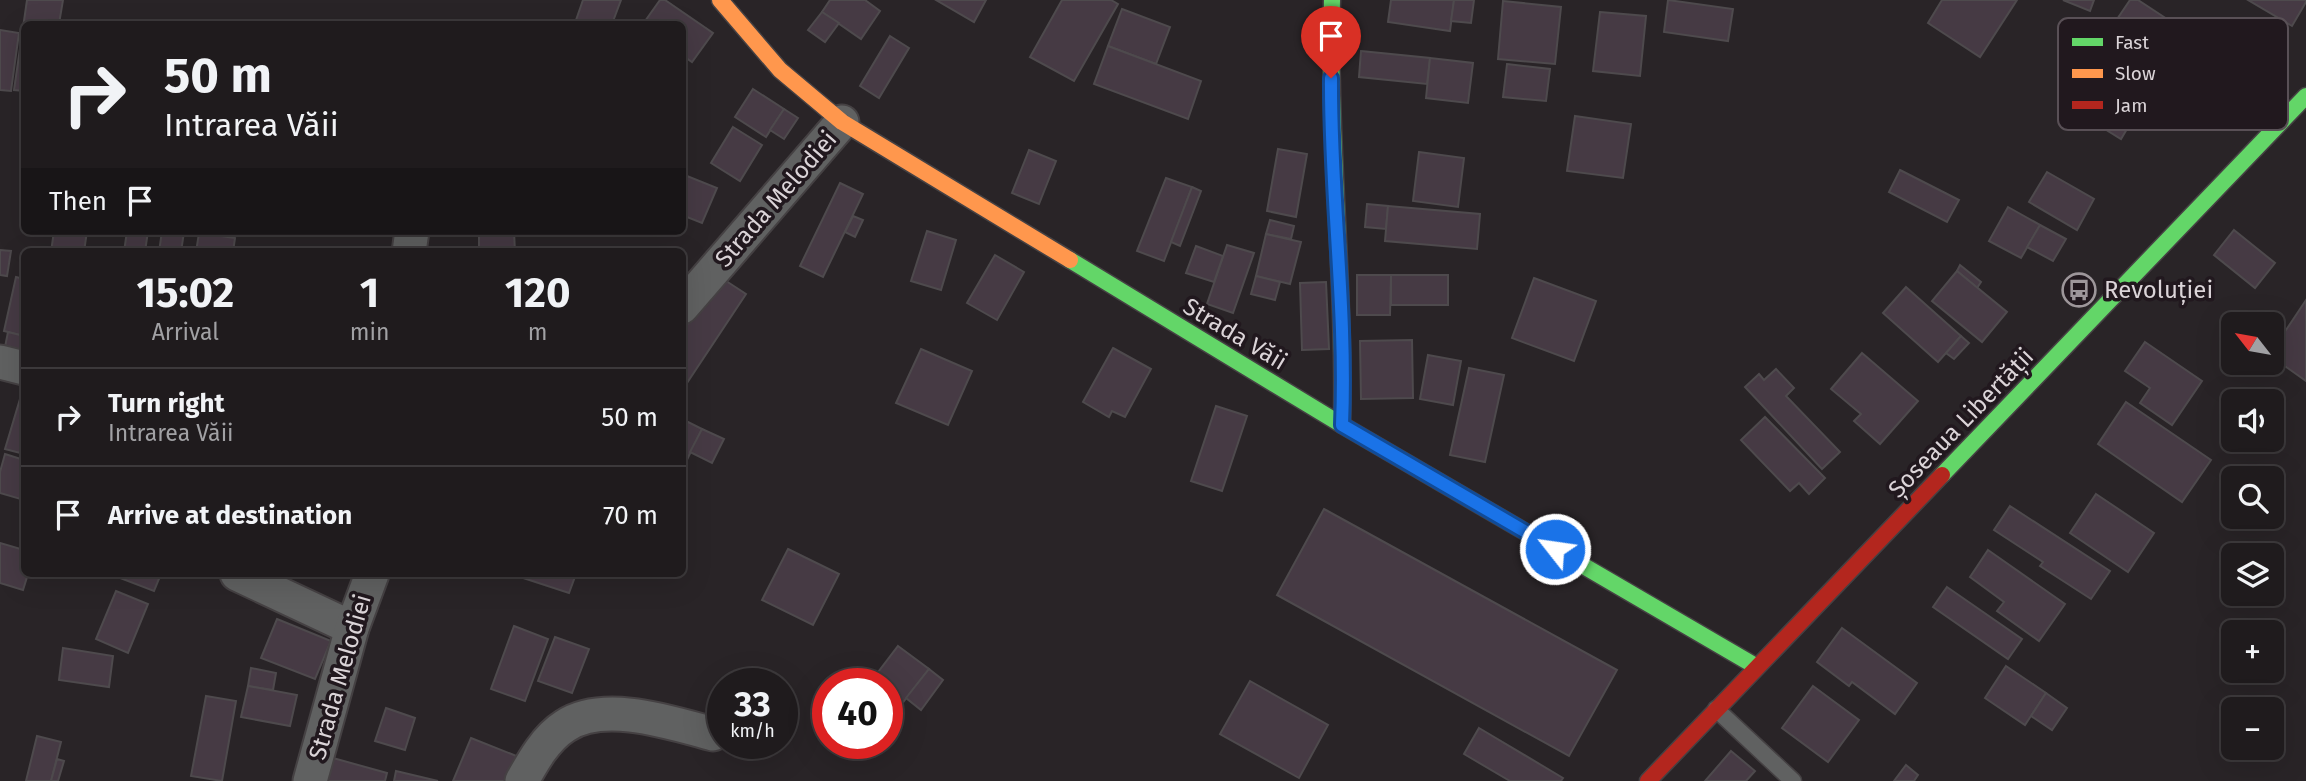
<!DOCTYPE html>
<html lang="en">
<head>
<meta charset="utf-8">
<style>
  body { margin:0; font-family:"Fira Sans",sans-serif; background:#272426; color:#f1f3f6; height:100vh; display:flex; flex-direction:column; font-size:26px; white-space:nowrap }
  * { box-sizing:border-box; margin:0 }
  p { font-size:23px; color:#a1a1a4 }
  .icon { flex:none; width:38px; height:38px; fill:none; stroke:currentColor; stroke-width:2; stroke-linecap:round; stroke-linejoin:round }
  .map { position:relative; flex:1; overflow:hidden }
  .side { position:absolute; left:21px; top:248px; width:665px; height:329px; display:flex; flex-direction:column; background:#1f1b1d; border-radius:10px; box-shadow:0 7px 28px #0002,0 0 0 2px #3c393b }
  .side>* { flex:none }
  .guide { position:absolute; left:21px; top:21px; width:665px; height:214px; border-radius:10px; box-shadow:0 7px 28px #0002,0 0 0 2px #3c393b; background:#1f1b1d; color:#f1f3f6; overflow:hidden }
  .needle { width:46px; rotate:301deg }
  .controls { position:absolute; left:2221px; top:312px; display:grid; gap:14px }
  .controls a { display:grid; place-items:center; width:63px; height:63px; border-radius:10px; background:#1f1b1d; box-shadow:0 7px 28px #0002,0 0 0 2px #3c393b; font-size:35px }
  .speed { position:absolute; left:707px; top:668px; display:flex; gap:14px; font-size:35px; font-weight:700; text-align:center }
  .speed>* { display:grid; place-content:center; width:91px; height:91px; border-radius:50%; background:#1f1b1d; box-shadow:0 7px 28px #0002,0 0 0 2px #3c393b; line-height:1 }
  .speed small { font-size:18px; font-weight:400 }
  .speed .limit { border:10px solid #d22; background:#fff; color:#111 }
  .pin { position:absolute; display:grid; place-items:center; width:60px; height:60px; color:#fff; margin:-72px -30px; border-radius:50% 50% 50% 0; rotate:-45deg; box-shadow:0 0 7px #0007 }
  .pin .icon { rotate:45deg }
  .me { position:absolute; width:77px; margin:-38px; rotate:300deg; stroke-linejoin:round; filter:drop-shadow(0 0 5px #0008) }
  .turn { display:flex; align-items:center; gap:24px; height:147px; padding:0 28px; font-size:32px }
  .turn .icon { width:91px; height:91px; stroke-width:2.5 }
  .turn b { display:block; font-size:49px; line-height:60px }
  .then { display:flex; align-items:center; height:66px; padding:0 28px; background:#0003; gap:14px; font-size:26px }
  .eta { display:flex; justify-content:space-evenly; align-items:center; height:119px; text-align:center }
  .eta b { font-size:42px; font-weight:700; line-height:49px }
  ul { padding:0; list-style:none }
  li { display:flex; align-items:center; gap:21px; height:98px; padding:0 28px; border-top:2px solid #3c393b }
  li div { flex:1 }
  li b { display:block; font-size:26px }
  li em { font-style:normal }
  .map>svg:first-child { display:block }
  .building { fill:#463a44; stroke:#4e4a4d; stroke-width:2 }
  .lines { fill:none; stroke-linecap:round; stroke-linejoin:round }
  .lane-casing { stroke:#454143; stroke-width:19 }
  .street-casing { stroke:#454143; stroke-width:37 }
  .fast-casing { stroke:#454143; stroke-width:19 }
  .slow-casing { stroke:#454143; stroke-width:19 }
  .jam-casing { stroke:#454143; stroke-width:19 }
  .lane { stroke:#606161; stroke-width:16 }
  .street { stroke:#606161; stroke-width:33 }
  .fast { stroke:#63d668; stroke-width:16 }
  .slow { stroke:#ff974d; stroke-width:16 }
  .jam { stroke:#b3261e; stroke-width:16 }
  .route-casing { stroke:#114b97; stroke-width:18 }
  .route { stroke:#1a73e8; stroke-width:12 }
  .labels { text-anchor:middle; stroke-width:7; stroke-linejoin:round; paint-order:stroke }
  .street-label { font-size:24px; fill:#dbd4d8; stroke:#21181e }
  .poi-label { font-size:24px; fill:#dbd4d8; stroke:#21181e; text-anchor:start }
  .key { fill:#21181e; stroke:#595056; stroke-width:2 }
  .key-label { font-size:19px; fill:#dbd4d8 }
</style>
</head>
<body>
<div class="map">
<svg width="2306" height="781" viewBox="0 0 2306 781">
  <rect width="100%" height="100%" fill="#292427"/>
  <g class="building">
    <polygon points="27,0 63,0 59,24 24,24 24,91 14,90"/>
    <polygon points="583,0 621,0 612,24 575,23"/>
    <polygon points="660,0 665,0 713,33 692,62 682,55 682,24 643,24"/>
    <polygon points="830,0 865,0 880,11 861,39 822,12"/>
    <polygon points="936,0 986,0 974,22"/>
    <polygon points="1062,0 1111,0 1118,4 1074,81 1030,57"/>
    <polygon points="1391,0 1454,0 1450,31 1388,22"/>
    <polygon points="1454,0 1474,0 1471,23 1451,21"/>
    <polygon points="1668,0 1733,9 1728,41 1664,32"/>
    <polygon points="1942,0 2017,0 1980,57 1928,23"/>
    <polygon points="2063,0 2094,0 2090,11"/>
    <polygon points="2130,0 2138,0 2170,21 2154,46 2168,55 2151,80 2099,46"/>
    <polygon points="2248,0 2306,0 2306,2 2292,26"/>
    <polygon points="1503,1 1561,7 1555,64 1498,59"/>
    <polygon points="1122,9 1170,27 1156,64 1108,46"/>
    <polygon points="822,12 839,23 825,42 808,30"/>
    <polygon points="1600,12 1646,16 1640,76 1593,71"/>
    <polygon points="67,20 103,24 67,24"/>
    <polygon points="0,30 19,33 11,91 0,90"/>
    <polygon points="890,36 909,48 879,98 860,86"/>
    <polygon points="1108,46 1201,81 1188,119 1094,84"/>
    <polygon points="1361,51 1430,58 1427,84 1359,77"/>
    <polygon points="1430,58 1473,63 1468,103 1426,98"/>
    <polygon points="1507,64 1550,69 1546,101 1503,97"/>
    <polygon points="2106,86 2140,107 2121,139 2087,118"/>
    <polygon points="753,89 784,109 766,137 735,117"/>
    <polygon points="784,109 798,118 784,139 770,130"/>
    <polygon points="1575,116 1631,124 1623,178 1567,171"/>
    <polygon points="733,127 762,145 740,181 711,163"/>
    <polygon points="1278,149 1307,154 1296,217 1267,211"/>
    <polygon points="1029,150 1056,161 1039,204 1012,193"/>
    <polygon points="1419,152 1464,158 1458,207 1413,201"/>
    <polygon points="1900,170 1959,200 1947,222 1889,192"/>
    <polygon points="2047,172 2094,199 2077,230 2029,202"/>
    <polygon points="682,174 717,188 702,223 682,215"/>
    <polygon points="1166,178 1192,187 1164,261 1137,251"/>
    <polygon points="840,183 863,194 823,277 800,266"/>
    <polygon points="1192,187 1201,191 1180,246 1171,242"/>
    <polygon points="1367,204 1388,206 1386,229 1365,227"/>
    <polygon points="1388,206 1480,214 1477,249 1385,241"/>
    <polygon points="2008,207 2040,225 2021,258 1989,241"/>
    <polygon points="853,216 863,220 855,237 845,232"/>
    <polygon points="1270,220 1294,226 1291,239 1266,234"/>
    <polygon points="2040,225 2066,239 2053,261 2027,247"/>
    <polygon points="2234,230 2275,263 2255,288 2214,255"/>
    <polygon points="54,231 87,231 84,252 51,252"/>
    <polygon points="127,231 148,231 145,252 124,252"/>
    <polygon points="162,231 184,232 181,252 159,252"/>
    <polygon points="442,231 479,231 479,233 442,234"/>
    <polygon points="479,231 514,231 515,252 479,252"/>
    <polygon points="927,231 956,240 941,290 911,281"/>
    <polygon points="199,233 235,238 233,252 196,252"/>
    <polygon points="1266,234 1301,242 1290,284 1256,276"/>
    <polygon points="1227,245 1254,253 1233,313 1207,304"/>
    <polygon points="1196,246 1223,256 1214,282 1186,273"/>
    <polygon points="0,250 11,251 7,276 0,275"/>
    <polygon points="995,255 1024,272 997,320 967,303"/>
    <polygon points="1960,265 1981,282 1977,288 1957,271"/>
    <polygon points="1957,271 2007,312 1982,342 1932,301"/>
    <polygon points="1357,275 1391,275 1390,315 1357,315"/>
    <rect x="1391" y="275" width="57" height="30"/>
    <polygon points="1256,276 1280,282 1275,300 1251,294"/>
    <polygon points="16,277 24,279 24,336 4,331"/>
    <polygon points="720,277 746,294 683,389 682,332"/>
    <polygon points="1534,278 1596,301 1574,361 1512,338"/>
    <polygon points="1326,282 1329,349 1302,350 1300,283"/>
    <polygon points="1906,287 1961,336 1938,362 1883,313"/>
    <polygon points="2306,300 2306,381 2272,357 2272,351"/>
    <polygon points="8,332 24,336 24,351 5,347"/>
    <polygon points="1961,336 1969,343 1954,359 1946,353"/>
    <polygon points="1412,340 1413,398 1361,399 1360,341"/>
    <polygon points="2145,342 2202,381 2172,425 2140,403 2150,388 2125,371"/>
    <polygon points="1113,348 1151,369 1125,417 1112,411 1109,417 1083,402"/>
    <polygon points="921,349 972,371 948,425 896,403"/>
    <polygon points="1862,353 1918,401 1880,444 1854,421 1861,414 1831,389"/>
    <polygon points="1428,355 1461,361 1453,405 1420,399"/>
    <polygon points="1469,368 1504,375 1485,462 1450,455"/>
    <polygon points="1776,369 1794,388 1786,396 1840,452 1822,469 1745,387 1759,374 1764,380"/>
    <polygon points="20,399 24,400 24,454 5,449"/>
    <polygon points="2126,402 2211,460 2182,502 2098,444"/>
    <polygon points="1216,406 1247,416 1222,491 1191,481"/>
    <polygon points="1765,417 1825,478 1809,494 1799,483 1790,491 1741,440"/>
    <polygon points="682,419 702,429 684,466 682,465"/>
    <polygon points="702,429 724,439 712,463 690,452"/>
    <polygon points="5,454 24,460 24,500 0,493 0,472"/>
    <polygon points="2096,494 2154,533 2128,572 2070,533"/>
    <polygon points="2010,506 2110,571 2091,599 2040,566 2043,562 1994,530"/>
    <polygon points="1324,509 1617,670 1569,756 1277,595"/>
    <polygon points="0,543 24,550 24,574 28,574 23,590 0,583"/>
    <polygon points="788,549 839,574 813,625 762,600"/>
    <polygon points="1988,550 2065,604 2039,641 1997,611 2004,602 1970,577"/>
    <polygon points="122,574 161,574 154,591 120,578"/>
    <polygon points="511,574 576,574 569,593"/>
    <polygon points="1947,587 2022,639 2008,659 1933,607"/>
    <polygon points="116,591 148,604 128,653 96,639"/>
    <polygon points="277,619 331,641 315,679 261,658"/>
    <polygon points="514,626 548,639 525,701 491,689"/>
    <polygon points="1842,628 1917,683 1895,714 1852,682 1849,686 1817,662"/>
    <polygon points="555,637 589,649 572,693 538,681"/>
    <polygon points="898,646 929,669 894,714 887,709 887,684 869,684"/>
    <polygon points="63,648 113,656 109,687 59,680"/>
    <polygon points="2006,666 2046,693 2025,725 1985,698"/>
    <polygon points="251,668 276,673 273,690 248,686"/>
    <polygon points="929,669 943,680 921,710 906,698"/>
    <polygon points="1250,681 1328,725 1299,778 1220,734"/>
    <polygon points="248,686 297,695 290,726 241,717"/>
    <polygon points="1813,686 1859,720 1828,762 1782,728"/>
    <polygon points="2046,693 2067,708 2052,730 2031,716"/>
    <polygon points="206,696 236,701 222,781 191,776"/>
    <polygon points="386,708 415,718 405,750 375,741"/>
    <polygon points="1479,728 1563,778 1561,781 1510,781 1464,754"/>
    <polygon points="37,736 61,742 51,781 26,781"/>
    <polygon points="471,738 524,759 516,781 453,781"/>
    <polygon points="1731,751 1755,771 1746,781 1705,781"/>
    <polygon points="333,758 387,773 385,781 326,781"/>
    <polygon points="57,759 64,761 58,781 51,781"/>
    <polygon points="1906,765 1918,775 1914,781 1894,781"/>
    <polygon points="396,771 438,781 394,781"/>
  </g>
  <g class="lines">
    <defs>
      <polyline id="lane" points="1716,709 1793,781"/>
      <g id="street">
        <polyline points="409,252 412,231"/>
        <polyline points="682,307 842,122"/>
        <polyline points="0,362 24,368"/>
        <polyline points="237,574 352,628"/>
        <polyline points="310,781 352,628 372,574"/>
        <path d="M522,781C533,761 546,738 565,726C604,700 672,723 713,734"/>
      </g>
      <g id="fast">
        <path d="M1332,0C1328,142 1345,283 1342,425"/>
        <polyline points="1070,260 1342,425 1757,667"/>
        <polyline points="1942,475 2306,96"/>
      </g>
      <polyline id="slow" points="720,0 780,70 842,122 1070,260"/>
      <polyline id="jam" points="1648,781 1942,475"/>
    </defs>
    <use href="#lane" class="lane-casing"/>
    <use href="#street" class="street-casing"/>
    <use href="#fast" class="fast-casing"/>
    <use href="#slow" class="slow-casing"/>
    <use href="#jam" class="jam-casing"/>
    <use href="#lane" class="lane"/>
    <use href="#street" class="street"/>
    <use href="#fast" class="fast"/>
    <use href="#slow" class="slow"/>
    <use href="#jam" class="jam"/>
  </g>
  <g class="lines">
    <defs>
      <path id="route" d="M1331,78C1330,193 1347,309 1342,425L1555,549"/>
    </defs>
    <use href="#route" class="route-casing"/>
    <use href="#route" class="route"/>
  </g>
  <defs>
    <symbol id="bus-ring" viewBox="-11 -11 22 22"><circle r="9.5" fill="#21181e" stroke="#9d969a" stroke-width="1.5"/><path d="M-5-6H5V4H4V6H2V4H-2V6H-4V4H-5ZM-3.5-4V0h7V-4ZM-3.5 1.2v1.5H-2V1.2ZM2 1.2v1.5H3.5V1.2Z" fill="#9d969a"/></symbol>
  </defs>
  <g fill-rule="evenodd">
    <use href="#bus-ring" x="2060" y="271" width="38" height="38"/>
  </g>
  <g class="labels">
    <g class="street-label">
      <text transform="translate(776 199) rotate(-49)" y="8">Strada Melodiei</text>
      <text transform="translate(1235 334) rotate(31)" y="8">Strada Văii</text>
      <text transform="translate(1961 423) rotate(-46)" y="8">Șoseaua Libertății</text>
      <text transform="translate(340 677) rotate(-74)" y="8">Strada Melodiei</text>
    </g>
    <g class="poi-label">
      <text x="2104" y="298">Revoluției</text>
    </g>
  </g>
  <rect x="2058" y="18" width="230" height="112" rx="10" class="key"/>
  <rect x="2072" y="38" width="31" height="8" fill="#63d668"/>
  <rect x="2072" y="69" width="31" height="9" fill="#ff974d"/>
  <rect x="2072" y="101" width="31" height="8" fill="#b3261e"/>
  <g class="key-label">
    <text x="2115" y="49">Fast</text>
    <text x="2115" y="80">Slow</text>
    <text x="2115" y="112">Jam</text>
  </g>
</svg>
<div class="controls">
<a><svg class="needle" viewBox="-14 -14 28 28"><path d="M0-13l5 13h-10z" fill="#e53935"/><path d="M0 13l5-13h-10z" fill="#a1a1a4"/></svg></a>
<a><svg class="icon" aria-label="sound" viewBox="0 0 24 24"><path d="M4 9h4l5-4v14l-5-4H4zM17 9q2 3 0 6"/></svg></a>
<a><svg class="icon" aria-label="search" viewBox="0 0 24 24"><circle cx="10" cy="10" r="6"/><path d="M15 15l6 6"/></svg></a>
<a><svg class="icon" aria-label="layers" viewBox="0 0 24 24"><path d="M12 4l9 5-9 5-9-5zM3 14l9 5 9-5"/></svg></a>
<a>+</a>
<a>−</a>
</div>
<div class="speed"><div>33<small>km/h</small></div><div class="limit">40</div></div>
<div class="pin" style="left:1331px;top:78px;background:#d93025"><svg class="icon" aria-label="arrive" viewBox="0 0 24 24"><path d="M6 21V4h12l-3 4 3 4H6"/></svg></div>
<svg class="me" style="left:1555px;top:549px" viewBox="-20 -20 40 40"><circle r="17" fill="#1a73e8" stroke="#fff" stroke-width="3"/><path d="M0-11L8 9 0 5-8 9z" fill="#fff"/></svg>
<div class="guide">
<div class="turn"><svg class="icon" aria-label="right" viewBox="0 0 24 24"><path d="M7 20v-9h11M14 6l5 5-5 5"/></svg><div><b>50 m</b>Intrarea Văii</div></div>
<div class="then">Then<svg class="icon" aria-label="arrive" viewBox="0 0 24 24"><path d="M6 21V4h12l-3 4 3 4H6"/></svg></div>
</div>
<section class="side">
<div class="eta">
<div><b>15:02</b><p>Arrival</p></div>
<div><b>1</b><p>min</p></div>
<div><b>120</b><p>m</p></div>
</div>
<ul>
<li><svg class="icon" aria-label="right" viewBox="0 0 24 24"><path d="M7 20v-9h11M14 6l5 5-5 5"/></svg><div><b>Turn right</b><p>Intrarea Văii</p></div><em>50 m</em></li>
<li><svg class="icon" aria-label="arrive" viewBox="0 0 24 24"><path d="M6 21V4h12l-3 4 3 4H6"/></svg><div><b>Arrive at destination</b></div><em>70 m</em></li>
</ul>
</section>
</div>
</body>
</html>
